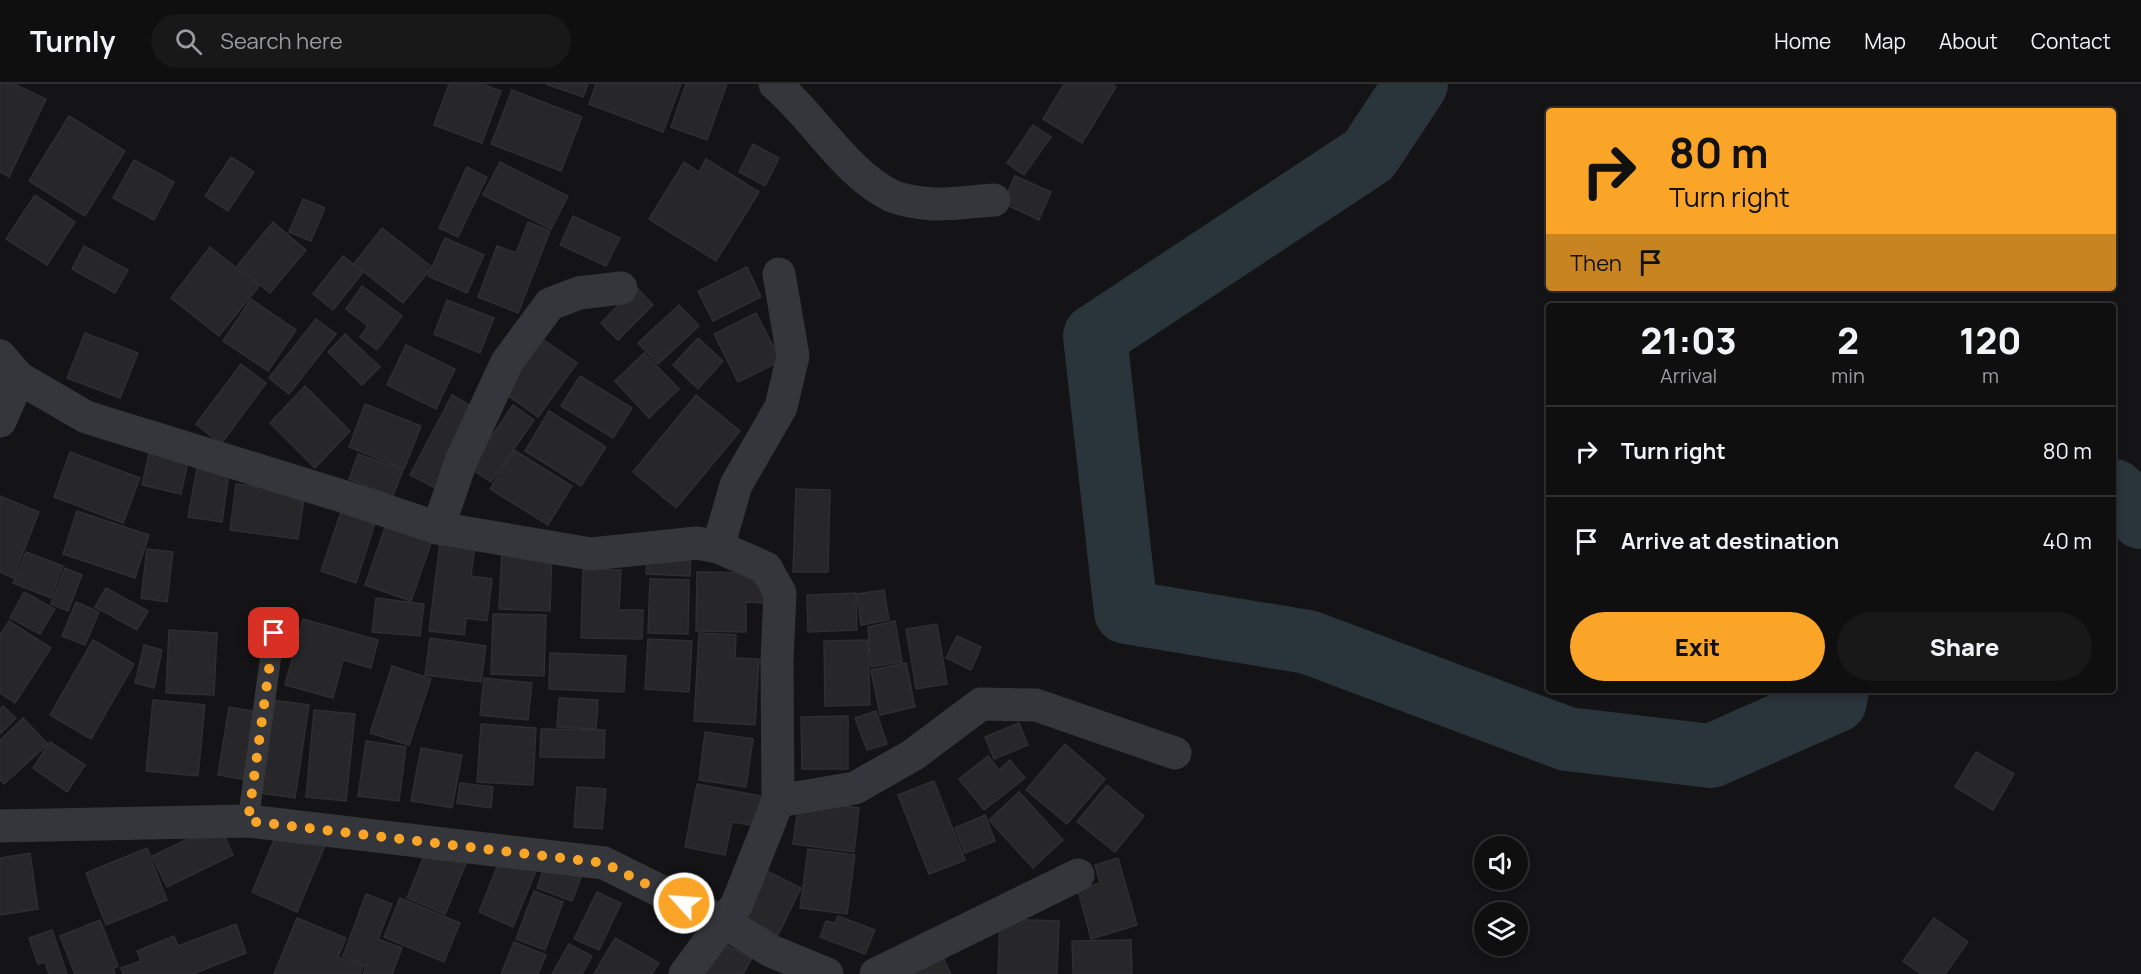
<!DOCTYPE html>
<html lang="en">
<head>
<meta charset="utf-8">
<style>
  body { margin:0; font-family:Manrope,sans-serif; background:#181819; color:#f1f3f6; height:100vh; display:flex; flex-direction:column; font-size:22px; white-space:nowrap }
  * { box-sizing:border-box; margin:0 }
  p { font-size:20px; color:#9b9c9f }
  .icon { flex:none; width:33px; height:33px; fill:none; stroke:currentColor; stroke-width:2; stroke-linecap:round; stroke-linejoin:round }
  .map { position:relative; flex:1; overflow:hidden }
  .details { position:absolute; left:1546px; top:219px; width:570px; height:390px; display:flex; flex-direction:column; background:#0f0f10; border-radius:6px; box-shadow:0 3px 9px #0003,0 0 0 2px #2f2f30 }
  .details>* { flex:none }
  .hud { position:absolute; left:1546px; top:24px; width:570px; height:183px; border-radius:6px; box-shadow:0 3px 9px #0003,0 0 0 2px #2f2f30; background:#faa528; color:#111; overflow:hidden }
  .tools { position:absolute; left:1474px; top:752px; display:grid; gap:12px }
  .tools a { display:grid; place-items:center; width:54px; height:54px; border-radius:50%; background:#0f0f10; box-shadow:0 3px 9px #0003,0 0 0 2px #2f2f30; font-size:30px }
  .pin { position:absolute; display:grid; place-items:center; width:51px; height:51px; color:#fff; margin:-26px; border-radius:12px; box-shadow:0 3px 9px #0006 }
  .me { position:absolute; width:66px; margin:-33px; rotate:296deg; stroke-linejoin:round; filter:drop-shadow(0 0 4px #0008) }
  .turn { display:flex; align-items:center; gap:21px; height:126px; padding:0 24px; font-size:27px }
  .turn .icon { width:78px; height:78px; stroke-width:2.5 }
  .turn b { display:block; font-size:42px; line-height:51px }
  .then { display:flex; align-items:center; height:57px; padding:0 24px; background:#0003; gap:12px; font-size:22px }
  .eta { display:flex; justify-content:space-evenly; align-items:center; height:102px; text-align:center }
  .eta b { font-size:36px; font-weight:800; line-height:42px }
  .primary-button { display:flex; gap:12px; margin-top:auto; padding:12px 24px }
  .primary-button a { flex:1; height:69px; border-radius:36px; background:#faa528; color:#111; font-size:24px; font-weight:800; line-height:69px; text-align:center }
  .primary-button a+a { background:#181819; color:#f1f3f6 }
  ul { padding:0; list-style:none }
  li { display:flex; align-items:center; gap:18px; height:90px; padding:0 24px; border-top:2px solid #2f2f30 }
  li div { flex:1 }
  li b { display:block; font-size:22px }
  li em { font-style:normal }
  header { display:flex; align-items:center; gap:36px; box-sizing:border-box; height:84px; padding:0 30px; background:#0f0f10; border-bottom:2px solid #2f2f30 }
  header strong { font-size:28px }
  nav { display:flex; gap:33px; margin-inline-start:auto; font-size:21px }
  .search { width:420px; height:54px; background:#181819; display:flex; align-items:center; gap:15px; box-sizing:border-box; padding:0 21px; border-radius:33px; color:#9b9c9f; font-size:22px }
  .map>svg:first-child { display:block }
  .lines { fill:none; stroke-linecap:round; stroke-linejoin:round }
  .river { stroke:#2a343b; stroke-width:64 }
  .building { fill:#27272a; stroke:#2e2e32; stroke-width:1.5 }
  .service { stroke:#35363b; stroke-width:21 }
  .minor { stroke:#35363b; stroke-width:33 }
  .route { stroke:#faa528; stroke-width:10; stroke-dasharray:0 18 }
</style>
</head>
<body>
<header>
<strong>Turnly</strong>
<div class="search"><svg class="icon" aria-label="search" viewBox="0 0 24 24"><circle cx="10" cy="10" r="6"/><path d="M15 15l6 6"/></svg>Search here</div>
<nav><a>Home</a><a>Map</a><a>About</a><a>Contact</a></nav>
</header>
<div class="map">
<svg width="2141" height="890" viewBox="0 0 2141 890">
  <rect width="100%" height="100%" fill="#141416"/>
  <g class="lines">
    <g class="river">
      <polyline points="1416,0 1369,71 1095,252 1126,528 1308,558 1567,655 1711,672 1835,617 1837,606"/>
      <polyline points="2114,407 2141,433"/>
    </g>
  </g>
  <g class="building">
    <polygon points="0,0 14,0 46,15 9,93 0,88"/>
    <polygon points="449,0 482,0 501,7 482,59 434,41"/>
    <polygon points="546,0 588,0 583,13"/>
    <polygon points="596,0 681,0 663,48 589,20"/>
    <polygon points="686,0 727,0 707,56 671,43"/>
    <polygon points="1064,0 1112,0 1116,3 1082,59 1043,35"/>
    <polygon points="512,6 582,33 561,87 491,60"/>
    <polygon points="69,32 125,67 85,132 29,97"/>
    <polygon points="1033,41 1051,53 1024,91 1007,79"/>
    <polygon points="753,60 779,74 765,102 739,88"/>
    <polygon points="231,73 254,88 228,127 205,112"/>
    <polygon points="706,75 759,108 716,177 649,135 684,78 699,88"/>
    <polygon points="134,76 174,98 154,136 113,114"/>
    <polygon points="500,78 568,112 551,145 483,111"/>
    <polygon points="467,83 487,93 458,153 439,144"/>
    <polygon points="1015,92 1051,108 1039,136 1003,119"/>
    <polygon points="35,111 75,138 47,181 6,155"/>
    <polygon points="303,115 325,124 311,157 289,148"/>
    <polygon points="573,132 620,154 606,182 560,161"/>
    <polygon points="273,138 306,166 270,209 237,182"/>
    <polygon points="528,138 550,147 518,229 478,213 497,162 516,169"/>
    <polygon points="382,144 432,183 403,219 354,180"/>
    <polygon points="445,154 484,171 467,209 428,192"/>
    <polygon points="84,162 128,186 115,209 72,185"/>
    <polygon points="210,163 259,202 219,252 171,214"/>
    <polygon points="343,172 363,188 333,226 313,210"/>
    <polygon points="747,183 761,213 713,237 698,207"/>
    <polygon points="362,202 402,232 377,266 360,253 368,242 346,225"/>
    <polygon points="636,203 653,221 618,256 601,239"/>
    <polygon points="251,215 296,246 268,287 223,257"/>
    <polygon points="447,216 494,234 480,269 434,250"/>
    <polygon points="679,221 699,242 658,280 638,259"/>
    <polygon points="756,229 781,277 738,298 714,250"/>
    <polygon points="316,235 336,250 289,310 269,294"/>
    <polygon points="85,249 138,269 120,314 67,294"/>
    <polygon points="345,250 380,283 362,301 328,268"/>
    <polygon points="541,254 577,279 538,333 503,308"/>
    <polygon points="698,254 723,277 698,305 673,281"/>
    <polygon points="406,261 455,285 436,325 387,301"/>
    <polygon points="644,269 679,305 649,334 615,297"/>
    <polygon points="241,280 266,299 221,360 196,340"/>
    <polygon points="580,292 632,324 613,354 561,322"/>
    <polygon points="305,302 350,347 315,384 270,339"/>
    <polygon points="452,311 478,326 437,405 410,391"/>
    <polygon points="696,311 740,347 676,424 633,388"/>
    <polygon points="365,320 421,342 404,385 349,363"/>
    <polygon points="513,321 534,336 491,398 470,384"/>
    <polygon points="549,327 606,363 581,402 525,367"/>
    <polygon points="150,365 189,373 181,410 142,401"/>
    <polygon points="514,366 572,402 548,441 490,405"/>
    <polygon points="70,368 140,394 123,439 54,413"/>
    <polygon points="358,370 403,386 393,412 349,395"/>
    <polygon points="197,384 229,389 222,438 188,433"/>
    <polygon points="236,400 305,408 298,455 230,446"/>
    <polygon points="796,405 830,406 828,488 793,488"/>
    <polygon points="0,412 39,428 13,494 0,488"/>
    <polygon points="77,427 149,451 135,494 63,470"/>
    <polygon points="341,428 375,439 356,499 321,487"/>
    <polygon points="389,432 435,448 411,517 365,501"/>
    <polygon points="440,458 475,462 471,492 492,495 487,537 466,534 464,551 429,547"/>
    <polygon points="147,465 173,468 167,518 141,514"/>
    <polygon points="648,465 691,468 690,492 646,490"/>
    <polygon points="502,466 552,467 550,527 499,525"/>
    <polygon points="26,468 63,482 51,514 13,499"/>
    <polygon points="65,484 82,491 68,527 51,520"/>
    <polygon points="583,485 621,486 619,526 643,526 642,555 581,554"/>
    <polygon points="697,488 764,489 764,519 746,518 746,548 696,547"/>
    <polygon points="650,495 689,496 688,550 648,549"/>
    <polygon points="106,504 148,527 137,546 95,523"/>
    <polygon points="884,506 889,536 861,541 857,510"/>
    <polygon points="24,508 55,525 40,550 10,534"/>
    <polygon points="856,509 857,546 808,548 807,511"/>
    <polygon points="376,514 424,520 420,552 372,548"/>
    <polygon points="76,518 99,528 85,561 62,552"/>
    <polygon points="493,530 546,531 544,592 491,590"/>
    <polygon points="303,535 378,556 371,584 343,576 333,614 285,601"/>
    <polygon points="9,537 51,564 15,619 0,609 0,551"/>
    <polygon points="895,537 902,578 871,583 868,543"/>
    <polygon points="937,540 947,600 916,605 906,545"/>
    <polygon points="169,546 217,549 214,611 166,609"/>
    <polygon points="699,549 736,551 735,574 759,575 755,641 694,637"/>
    <polygon points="957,552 981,563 971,586 946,574"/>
    <polygon points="430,554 486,562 481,598 425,591"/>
    <polygon points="648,555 692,557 689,608 645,605"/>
    <polygon points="93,556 134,580 91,655 50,631"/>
    <polygon points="868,556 870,621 825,622 824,557"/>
    <polygon points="144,561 162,566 154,604 135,599"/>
    <polygon points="550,569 626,572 624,608 549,605"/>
    <polygon points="906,579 915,623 880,631 871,586"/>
    <polygon points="392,582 431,595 409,661 370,649"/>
    <polygon points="484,594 532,599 528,636 480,631"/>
    <polygon points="559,614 598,616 596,645 557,643"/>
    <polygon points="153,616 205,621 198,692 146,687"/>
    <polygon points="273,616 309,621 295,714 260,709"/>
    <polygon points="3,622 16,634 0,650 0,625"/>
    <polygon points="229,623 258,628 247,696 218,691"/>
    <polygon points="314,626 355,630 346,717 306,713"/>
    <polygon points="876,627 887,660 867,666 855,634"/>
    <polygon points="848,632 848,685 802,685 801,633"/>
    <polygon points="23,634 48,660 4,700 0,695 0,656"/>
    <polygon points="1019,639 1028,661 994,675 985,653"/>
    <polygon points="481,640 536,644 533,701 477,698"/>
    <polygon points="541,645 605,646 604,674 540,673"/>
    <polygon points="705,648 753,655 746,703 699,696"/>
    <polygon points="366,657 406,663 399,717 358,712"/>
    <polygon points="50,658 85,681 67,708 33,684"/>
    <polygon points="1065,660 1105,695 1067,740 1026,706"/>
    <polygon points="421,664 462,671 452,724 411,717"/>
    <polygon points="1976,668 2014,690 1993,726 1955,703"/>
    <polygon points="988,672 999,686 1010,676 1025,694 984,726 959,695"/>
    <polygon points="934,697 965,776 929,790 898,711"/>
    <polygon points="460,699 493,703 491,724 457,719"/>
    <polygon points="697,700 761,712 755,742 732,738 725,771 685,763"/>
    <polygon points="1107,701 1144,732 1115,768 1077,738"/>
    <polygon points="577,703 606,705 602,745 574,743"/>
    <polygon points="1019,708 1063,756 1033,784 989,736"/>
    <polygon points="799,716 859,724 854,768 793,760"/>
    <polygon points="985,731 995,757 965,769 955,744"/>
    <polygon points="219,740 233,771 167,803 152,772"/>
    <polygon points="280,742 325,762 297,828 252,808"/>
    <polygon points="429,759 468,775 445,830 407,814"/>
    <polygon points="147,764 167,816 106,841 86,789"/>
    <polygon points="808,765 855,771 847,830 800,824"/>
    <polygon points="30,769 38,825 0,831 0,774"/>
    <polygon points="501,773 536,787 513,843 479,828"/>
    <polygon points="1118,774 1137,841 1091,855 1078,806 1100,799 1095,781"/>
    <polygon points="546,778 582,791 572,817 537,804"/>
    <polygon points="763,785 801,804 778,851 740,831"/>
    <polygon points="534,807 563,818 545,866 516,855"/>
    <polygon points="597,808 621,819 599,866 574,855"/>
    <polygon points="366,810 392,820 378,855 402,864 392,890 363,890 366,882 343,872"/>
    <polygon points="400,814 460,839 444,878 384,853"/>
    <polygon points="838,832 875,846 865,870 820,853 826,837 835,839"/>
    <polygon points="297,834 346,854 338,873 363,882 360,890 274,890"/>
    <polygon points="1934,834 1968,858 1945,890 1921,890 1903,877"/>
    <polygon points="1000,835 1059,837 1057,890 998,890"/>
    <polygon points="100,836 118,882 113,885 115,890 75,890 60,852"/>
    <polygon points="236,840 246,869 193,890 123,890 121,884 141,877 137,867 174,852 178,862"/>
    <polygon points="52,846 67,890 49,890 45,878 38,880 29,854"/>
    <polygon points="615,854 659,879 652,890 594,890"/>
    <polygon points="1131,856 1132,890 1073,890 1072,857"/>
    <polygon points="514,858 546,871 538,890 501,890"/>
    <polygon points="721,859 752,874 743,890 705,890"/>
    <polygon points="569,860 592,872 582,890 552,890"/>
    <polygon points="942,871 951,890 901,890"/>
  </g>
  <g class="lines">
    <polyline class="service" points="248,737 274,549"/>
    <g class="minor">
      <path d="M775,0C815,34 845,89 892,112C903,117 922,119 933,120C953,121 974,117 994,116"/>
      <polyline points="0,272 19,294 86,333 345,413 438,444 591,470 697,459 718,463 766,484 780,509 777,576 778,717 737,820 685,890"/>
      <polyline points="0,337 19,294"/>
      <polyline points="438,444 461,377 507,278 550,220 579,209 621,204"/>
      <polyline points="718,463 736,401 781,323 793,272 779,190"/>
      <polyline points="778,717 855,704 913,671 981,620 1036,621 1175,669"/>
      <polyline points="0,742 248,737 604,779 725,839 771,867 827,890"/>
      <polyline points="876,890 1078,791"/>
    </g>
  </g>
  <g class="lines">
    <polyline class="route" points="274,549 248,737 604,779 684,819"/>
  </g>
</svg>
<div class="tools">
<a><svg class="icon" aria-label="sound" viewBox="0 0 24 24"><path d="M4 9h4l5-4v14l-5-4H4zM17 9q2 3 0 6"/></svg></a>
<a><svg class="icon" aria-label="layers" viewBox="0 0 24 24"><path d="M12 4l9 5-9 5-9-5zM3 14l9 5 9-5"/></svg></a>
</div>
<div class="pin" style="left:274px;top:549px;background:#d93025"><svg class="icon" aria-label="arrive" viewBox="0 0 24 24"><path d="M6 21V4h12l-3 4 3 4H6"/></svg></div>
<svg class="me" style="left:684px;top:819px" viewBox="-20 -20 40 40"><circle r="17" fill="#faa528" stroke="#fff" stroke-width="3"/><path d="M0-11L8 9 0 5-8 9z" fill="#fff"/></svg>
<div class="hud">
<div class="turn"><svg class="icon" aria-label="right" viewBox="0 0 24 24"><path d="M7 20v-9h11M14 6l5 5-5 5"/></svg><div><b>80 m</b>Turn right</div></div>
<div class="then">Then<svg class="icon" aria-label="arrive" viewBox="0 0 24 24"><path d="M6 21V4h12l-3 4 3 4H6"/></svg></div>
</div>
<section class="details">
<div class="eta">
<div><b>21:03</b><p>Arrival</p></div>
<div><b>2</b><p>min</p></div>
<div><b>120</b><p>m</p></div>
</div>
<ul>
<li><svg class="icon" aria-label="right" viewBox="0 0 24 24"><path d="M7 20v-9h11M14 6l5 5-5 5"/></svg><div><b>Turn right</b></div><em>80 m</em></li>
<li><svg class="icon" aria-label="arrive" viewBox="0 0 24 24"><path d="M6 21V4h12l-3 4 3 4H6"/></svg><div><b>Arrive at destination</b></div><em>40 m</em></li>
</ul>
<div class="primary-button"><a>Exit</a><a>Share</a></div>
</section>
</div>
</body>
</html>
